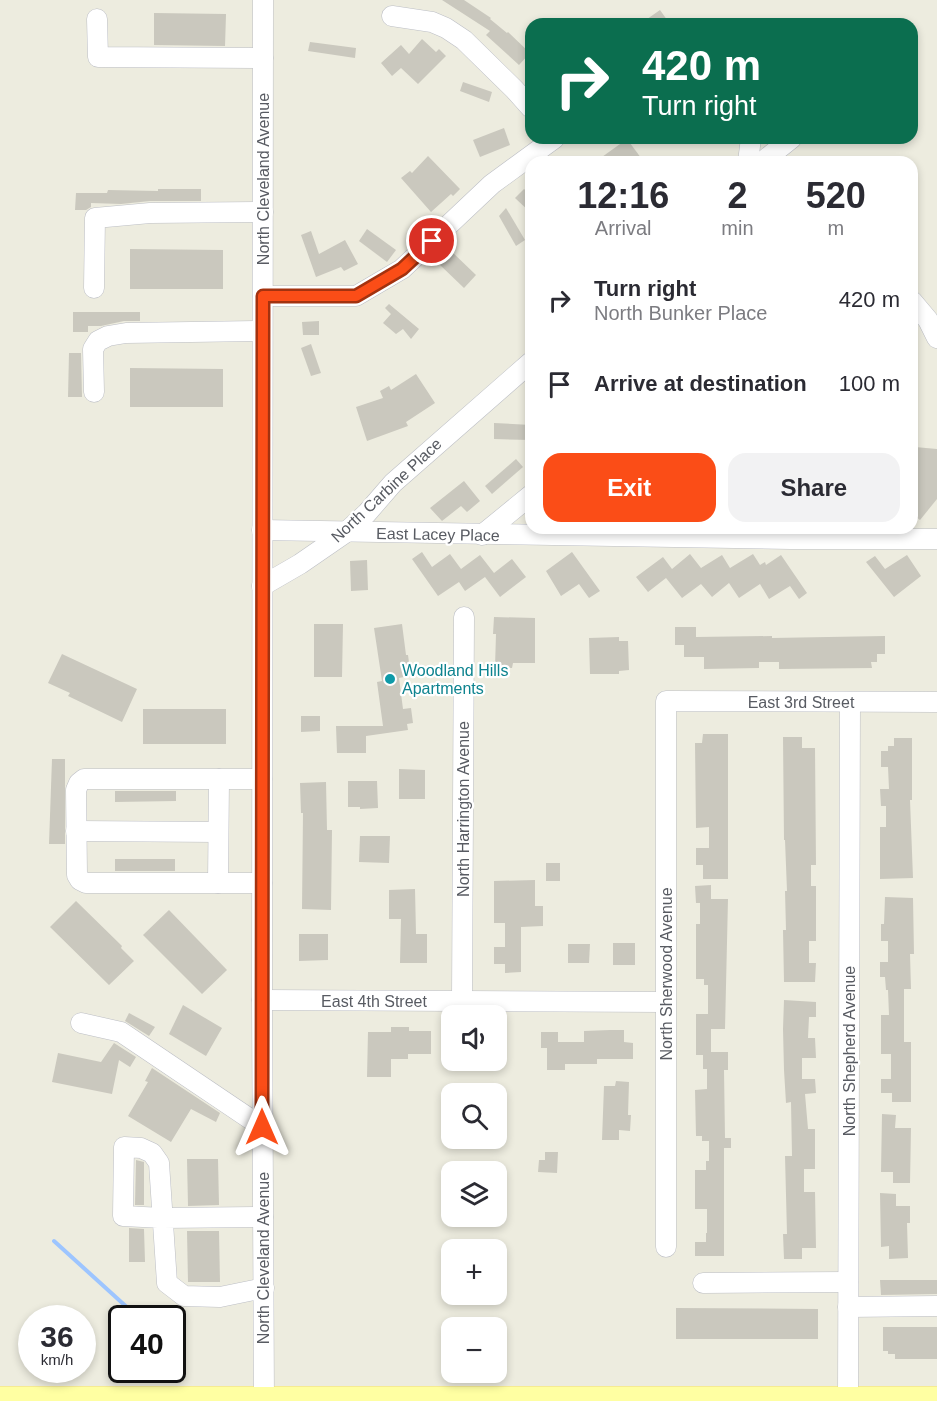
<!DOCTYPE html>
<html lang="en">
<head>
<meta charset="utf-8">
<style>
  body { margin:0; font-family:Arial,sans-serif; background:#f2f2f3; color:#2b2b33; height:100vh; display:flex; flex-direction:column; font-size:22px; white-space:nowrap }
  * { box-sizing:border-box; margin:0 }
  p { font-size:20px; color:#7c7c81 }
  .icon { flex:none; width:33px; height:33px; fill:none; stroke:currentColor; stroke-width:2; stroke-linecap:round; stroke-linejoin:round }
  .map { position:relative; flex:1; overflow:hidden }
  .panel { position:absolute; left:525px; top:156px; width:393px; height:378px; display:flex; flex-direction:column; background:#fff; border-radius:18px; box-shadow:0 3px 9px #0003 }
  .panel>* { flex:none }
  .banner { position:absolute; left:525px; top:18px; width:393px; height:126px; border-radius:18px; box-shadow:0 3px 9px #0003; background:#0b6e4f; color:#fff; overflow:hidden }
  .controls { position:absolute; left:441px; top:1005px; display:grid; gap:12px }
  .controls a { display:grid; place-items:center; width:66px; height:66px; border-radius:12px; background:#fff; box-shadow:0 3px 9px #0003; font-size:30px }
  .speed { position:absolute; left:18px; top:1305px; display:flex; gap:12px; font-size:30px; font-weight:700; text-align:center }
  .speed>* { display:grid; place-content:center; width:78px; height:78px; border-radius:50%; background:#fff; box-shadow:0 3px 9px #0003; line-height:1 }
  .speed small { font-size:15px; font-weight:400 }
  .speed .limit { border:3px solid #111; border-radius:9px; background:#fff; color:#111 }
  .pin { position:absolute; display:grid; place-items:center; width:51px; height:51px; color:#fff; margin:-26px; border:3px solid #fff; border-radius:50%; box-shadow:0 2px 6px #0007 }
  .me { position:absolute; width:66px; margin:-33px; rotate:0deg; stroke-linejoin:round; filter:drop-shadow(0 0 4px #0008) }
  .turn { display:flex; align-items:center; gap:21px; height:126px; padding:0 18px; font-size:27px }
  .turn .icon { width:78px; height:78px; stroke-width:2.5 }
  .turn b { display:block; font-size:42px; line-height:51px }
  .eta { display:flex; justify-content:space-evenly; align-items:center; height:102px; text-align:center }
  .eta b { font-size:36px; font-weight:700; line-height:42px }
  .cta { display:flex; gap:12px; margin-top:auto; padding:12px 18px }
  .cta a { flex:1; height:69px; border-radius:18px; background:#fb4d17; color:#fff; font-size:24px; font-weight:700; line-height:69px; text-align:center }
  .cta a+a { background:#f2f2f3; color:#2b2b33 }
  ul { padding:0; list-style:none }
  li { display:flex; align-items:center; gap:18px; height:84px; padding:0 18px }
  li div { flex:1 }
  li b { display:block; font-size:22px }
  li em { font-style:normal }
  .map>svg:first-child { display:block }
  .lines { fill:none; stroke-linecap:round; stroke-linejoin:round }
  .stream { stroke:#9dc5ff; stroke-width:4 }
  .building { fill:#cac8be }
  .minor-casing { stroke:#bcbec5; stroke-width:21 }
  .major-casing { stroke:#ffe946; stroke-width:27 }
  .minor { stroke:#fff; stroke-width:20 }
  .major { stroke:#ffffa2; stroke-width:26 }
  .route-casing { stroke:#a3320f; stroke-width:15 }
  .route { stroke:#fb4d17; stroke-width:10 }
  .culture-dot { fill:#0f9aa8; stroke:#fff; stroke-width:2 }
  .labels { text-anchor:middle; stroke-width:4.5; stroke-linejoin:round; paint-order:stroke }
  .street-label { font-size:16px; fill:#585b62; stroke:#fff }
  .culture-label { font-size:16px; fill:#0d838f; stroke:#fff; text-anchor:start }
</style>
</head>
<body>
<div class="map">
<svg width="937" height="1401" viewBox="0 0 937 1401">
  <rect width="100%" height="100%" fill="#edecdf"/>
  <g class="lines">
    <polyline class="stream" points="54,1241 130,1310"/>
  </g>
  <g class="building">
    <polygon points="442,0 464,0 491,18 490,19 507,33 508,32 530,53 519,65 486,35 490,31"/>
    <polygon points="660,10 670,24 640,24"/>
    <polygon points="154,13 226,14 225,46 154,45"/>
    <polygon points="422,39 436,52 439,49 446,56 418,84 401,68 392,76 381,63 401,45 409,54"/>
    <polygon points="310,42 356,48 355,58 308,51"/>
    <polygon points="463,82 492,92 489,102 460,91"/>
    <polygon points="504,128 510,145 480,157 473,140"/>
    <polygon points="627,139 644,162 595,162"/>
    <polygon points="428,156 460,189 453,196 451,194 431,212 401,178 410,171 412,173"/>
    <polygon points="158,189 201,189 201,201 150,201 121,204 91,203 91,207 86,210 75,210 76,193 107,193 108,190 158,191"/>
    <polygon points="524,189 531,195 531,213 515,198"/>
    <polygon points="506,208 525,240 516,246 499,216"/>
    <polygon points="367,229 396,250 387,262 359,241"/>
    <polygon points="311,231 319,254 345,240 358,264 344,271 341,267 316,277 301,235"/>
    <polygon points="130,249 223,250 223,289 130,289"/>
    <polygon points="451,251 476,275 464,288 439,264"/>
    <polygon points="389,304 419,329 411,339 403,329 396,334 383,323 391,314 385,308"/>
    <polygon points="73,312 140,312 140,321 124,321 101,326 88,326 88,332 73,332"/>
    <polygon points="319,321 319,335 303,335 302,322"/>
    <polygon points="311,344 321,373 311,376 301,348"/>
    <polygon points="69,353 81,353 82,397 68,397"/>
    <polygon points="130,368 223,369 223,407 130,407"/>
    <polygon points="416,374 435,403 406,422 408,426 367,441 356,407 383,398 380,391 389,386 391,390"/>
    <polygon points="494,423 531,425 531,440 494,439"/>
    <polygon points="915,447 937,449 937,499 920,520 912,514 912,471"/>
    <polygon points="516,459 523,467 492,494 485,486"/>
    <polygon points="464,481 480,501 467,512 461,506 442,521 430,508"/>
    <polygon points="422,552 432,567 450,554 461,569 480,555 494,573 512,559 526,577 500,597 485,577 465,591 459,582 438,596 412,559"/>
    <polygon points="572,552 600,591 589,598 579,584 561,596 546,571"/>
    <polygon points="690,554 701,568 722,555 730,568 753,554 760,565 765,562 766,565 781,555 807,593 799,599 790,586 769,599 760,584 739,598 729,583 712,597 701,584 682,598 666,578 648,592 636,577 663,557 672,569"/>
    <polygon points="907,555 921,576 894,597 866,562 875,556 885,569"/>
    <polygon points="367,560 368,590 351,591 350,561"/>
    <polygon points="494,617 535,618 535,663 513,663 512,668 495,667 496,634 493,634"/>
    <polygon points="314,624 343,624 342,677 314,677"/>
    <polygon points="402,624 406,655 408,655 410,670 404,671 404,677 399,678 403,709 411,708 413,723 407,724 408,730 366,736 366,753 337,753 336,726 383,726 377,682 382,681 374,628"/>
    <polygon points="675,627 696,627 696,637 772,636 772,638 885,636 885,654 877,654 877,662 871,662 872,668 779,669 779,662 759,662 759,668 704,669 704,657 684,657 684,645 675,645"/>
    <polygon points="619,637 619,641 628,641 629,670 619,671 619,674 590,674 589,638"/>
    <polygon points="62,654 137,689 122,722 68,696 70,693 48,683"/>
    <rect x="143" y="709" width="83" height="35"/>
    <polygon points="301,716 320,716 320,731 301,732"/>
    <polygon points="703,734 728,734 728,879 703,879 703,865 696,865 696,848 709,848 709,827 696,828 695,743 702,743"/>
    <polygon points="783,737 802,737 802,748 815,748 816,865 811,865 811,886 816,886 816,941 809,941 809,963 816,963 815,982 784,982 783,930 786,930 785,891 787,891 785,840 784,840"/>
    <polygon points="894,738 912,738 912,800 910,800 913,878 880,879 880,827 886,827 886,806 881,806 880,789 889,789 888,767 881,767 881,751 888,751 888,746 894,746"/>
    <polygon points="52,759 65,759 65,844 49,844"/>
    <polygon points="399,769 425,770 425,799 399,799"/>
    <polygon points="348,781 377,781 378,808 360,809 360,807 348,807"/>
    <polygon points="326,782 327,830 332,830 331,910 302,909 303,813 301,813 300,783"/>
    <polygon points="115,791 176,791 176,801 115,802"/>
    <polygon points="360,836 390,836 389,863 359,862"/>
    <rect x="115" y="859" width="60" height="12"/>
    <rect x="546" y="863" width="14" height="18"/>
    <polygon points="535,880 535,906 543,906 543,926 521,927 521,972 505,973 505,964 494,964 494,947 505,947 505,923 494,923 494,881"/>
    <polygon points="711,885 711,899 728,899 725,1029 711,1029 711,1052 728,1052 728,1070 724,1070 725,1138 731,1138 731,1148 724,1148 724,1256 695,1256 695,1242 706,1242 706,1233 707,1233 707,1209 695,1209 695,1170 706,1170 706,1161 709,1161 709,1141 702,1141 702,1136 696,1136 695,1090 707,1089 707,1069 703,1069 703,1055 696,1055 696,1014 708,1014 708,985 704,985 704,979 696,979 696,924 700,924 700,903 696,903 695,886"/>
    <polygon points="415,889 416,934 427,934 427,963 400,963 401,919 389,919 389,890"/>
    <polygon points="885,897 913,898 914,954 910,954 911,989 904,989 904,1042 911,1042 911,1102 892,1102 892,1093 881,1093 881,1079 891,1079 891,1054 881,1054 881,1015 889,1015 888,990 886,990 885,977 880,977 880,962 888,962 888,941 881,941 881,924 884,924"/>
    <polygon points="76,901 122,946 121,948 134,961 109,985 50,927"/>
    <polygon points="169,910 227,970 202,994 143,935"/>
    <polygon points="299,934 328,934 328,960 299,961"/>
    <rect x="613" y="943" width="22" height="22"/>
    <polygon points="568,944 590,944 589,963 568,963"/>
    <polygon points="784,1000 816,1002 816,1017 809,1017 808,1038 815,1038 816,1058 802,1058 802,1079 815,1079 816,1093 805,1094 808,1129 815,1129 815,1169 804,1169 804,1192 815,1192 816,1248 802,1248 802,1259 784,1259 783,1234 787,1234 785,1156 792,1156 791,1102 786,1103 784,1070 783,1029"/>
    <polygon points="183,1005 222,1028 206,1056 169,1034"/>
    <polygon points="129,1013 155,1027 149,1036 125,1021"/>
    <polygon points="391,1027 409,1027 409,1031 431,1031 431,1054 408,1054 408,1059 391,1059 391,1077 367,1077 368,1032 391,1032"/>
    <polygon points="610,1030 624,1030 624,1042 633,1043 633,1059 597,1059 597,1064 565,1064 565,1070 547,1070 547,1048 541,1048 541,1032 558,1032 558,1042 584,1042 584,1031"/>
    <polygon points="114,1043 136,1057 130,1067 119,1060 112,1094 52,1082 58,1053 101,1062"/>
    <polygon points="152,1068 220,1113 216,1122 191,1109 171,1142 128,1116 148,1082 145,1081"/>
    <polygon points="616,1081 629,1082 628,1115 631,1115 630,1131 619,1130 619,1140 602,1140 604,1086 615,1086"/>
    <polygon points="882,1114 896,1115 895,1128 911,1128 910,1183 893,1183 893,1172 881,1172"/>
    <polygon points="545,1152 558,1152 557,1173 538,1172 539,1160 545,1160"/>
    <polygon points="187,1159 218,1159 219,1205 188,1206"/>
    <polygon points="136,1160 144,1162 144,1205 135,1205"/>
    <polygon points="880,1193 896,1194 896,1206 910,1206 910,1223 907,1223 908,1258 889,1259 889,1246 881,1247"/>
    <polygon points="129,1228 144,1229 145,1262 129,1262"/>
    <polygon points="187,1231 219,1231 220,1282 188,1282"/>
    <polygon points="880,1280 937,1280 937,1294 881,1295"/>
    <polygon points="676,1308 818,1309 818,1339 676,1339"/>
    <polygon points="883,1327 937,1327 937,1359 895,1359 895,1354 888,1354 888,1351 883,1351"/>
  </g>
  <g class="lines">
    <defs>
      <g id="minor">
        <polyline points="263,0 262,1000 264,1401"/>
        <polyline points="392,16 432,22 446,28 464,40 514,89 531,108"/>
        <polyline points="97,19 98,57 263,58"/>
        <polyline points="748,162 751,138"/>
        <polyline points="762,162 792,138"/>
        <polyline points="94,288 95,218 150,213 263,212"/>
        <polyline points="263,296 356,296 402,269 492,184 555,138"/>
        <polyline points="912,301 928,320 937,338"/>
        <polyline points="94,392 93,349 98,341 108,336 126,333 262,331"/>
        <polyline points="262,530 791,539 937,539"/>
        <polyline points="482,535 531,495"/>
        <polyline points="262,586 300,564 345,533 367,513 393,483 531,362"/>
        <polyline points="76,831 218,832"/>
        <polyline points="218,883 219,779"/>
        <polyline points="262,883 86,883 80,880 77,875 76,790 79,783 84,779 262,779"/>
        <polyline points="262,1000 665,1002"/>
        <polyline points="462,1001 464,617"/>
        <polyline points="81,1023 121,1032 262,1127"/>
        <polyline points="263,1217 163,1218 123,1216 124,1147 141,1148 152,1153 159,1163 167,1283 184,1296 220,1297 264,1288"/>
        <polyline points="666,1247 666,701 937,702"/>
        <polyline points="703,1283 848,1282"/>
        <polyline points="848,1307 937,1306"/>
        <polyline points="848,1400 850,702"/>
      </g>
      <polyline id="major" points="0,1400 937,1400"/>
    </defs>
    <use href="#minor" class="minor-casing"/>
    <use href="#major" class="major-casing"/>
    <use href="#minor" class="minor"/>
    <use href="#major" class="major"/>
  </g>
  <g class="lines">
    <defs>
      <polyline id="route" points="262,1127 263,296 356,296 402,269 432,241"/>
    </defs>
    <use href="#route" class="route-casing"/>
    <use href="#route" class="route"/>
  </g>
  <circle class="culture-dot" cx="390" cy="679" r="6"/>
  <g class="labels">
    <g class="street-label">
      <text transform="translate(263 179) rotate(-90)" y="6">North Cleveland Avenue</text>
      <text transform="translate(386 490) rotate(-43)" y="6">North Carbine Place</text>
      <text transform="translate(438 534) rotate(1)" y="6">East Lacey Place</text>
      <text x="801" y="708">East 3rd Street</text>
      <text transform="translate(463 809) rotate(-90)" y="6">North Harrington Avenue</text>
      <text transform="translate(666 974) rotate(-90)" y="6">North Sherwood Avenue</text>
      <text x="374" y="1007">East 4th Street</text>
      <text transform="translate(849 1051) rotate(-90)" y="6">North Shepherd Avenue</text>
      <text transform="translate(263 1258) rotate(-90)" y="6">North Cleveland Avenue</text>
    </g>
    <g class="culture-label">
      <text x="402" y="676">Woodland Hills<tspan x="402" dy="18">Apartments</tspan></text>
    </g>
  </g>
</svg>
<div class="controls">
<a><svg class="icon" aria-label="sound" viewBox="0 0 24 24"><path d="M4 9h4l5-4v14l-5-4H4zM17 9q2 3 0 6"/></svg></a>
<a><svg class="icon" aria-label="search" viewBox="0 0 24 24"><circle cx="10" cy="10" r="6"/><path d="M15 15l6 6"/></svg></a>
<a><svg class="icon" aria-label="layers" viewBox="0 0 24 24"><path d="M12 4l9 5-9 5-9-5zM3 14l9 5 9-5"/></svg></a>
<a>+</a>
<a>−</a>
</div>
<div class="speed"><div>36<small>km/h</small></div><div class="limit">40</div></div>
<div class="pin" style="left:432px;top:241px;background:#d93025"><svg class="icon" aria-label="arrive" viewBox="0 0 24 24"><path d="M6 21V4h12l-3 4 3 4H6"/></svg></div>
<svg class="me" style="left:262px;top:1127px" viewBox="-20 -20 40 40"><path d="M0-17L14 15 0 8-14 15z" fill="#fb4d17" stroke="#fff" stroke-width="4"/></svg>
<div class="banner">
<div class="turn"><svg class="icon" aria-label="right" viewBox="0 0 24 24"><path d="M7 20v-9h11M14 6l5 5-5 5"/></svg><div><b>420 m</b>Turn right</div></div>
</div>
<section class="panel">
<div class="eta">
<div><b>12:16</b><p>Arrival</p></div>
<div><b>2</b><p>min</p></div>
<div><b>520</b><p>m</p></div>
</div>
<ul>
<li><svg class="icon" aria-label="right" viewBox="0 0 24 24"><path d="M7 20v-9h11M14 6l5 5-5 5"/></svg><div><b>Turn right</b><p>North Bunker Place</p></div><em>420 m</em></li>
<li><svg class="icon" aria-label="arrive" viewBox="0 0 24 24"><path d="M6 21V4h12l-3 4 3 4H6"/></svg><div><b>Arrive at destination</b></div><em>100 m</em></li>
</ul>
<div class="cta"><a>Exit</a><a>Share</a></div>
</section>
</div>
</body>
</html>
